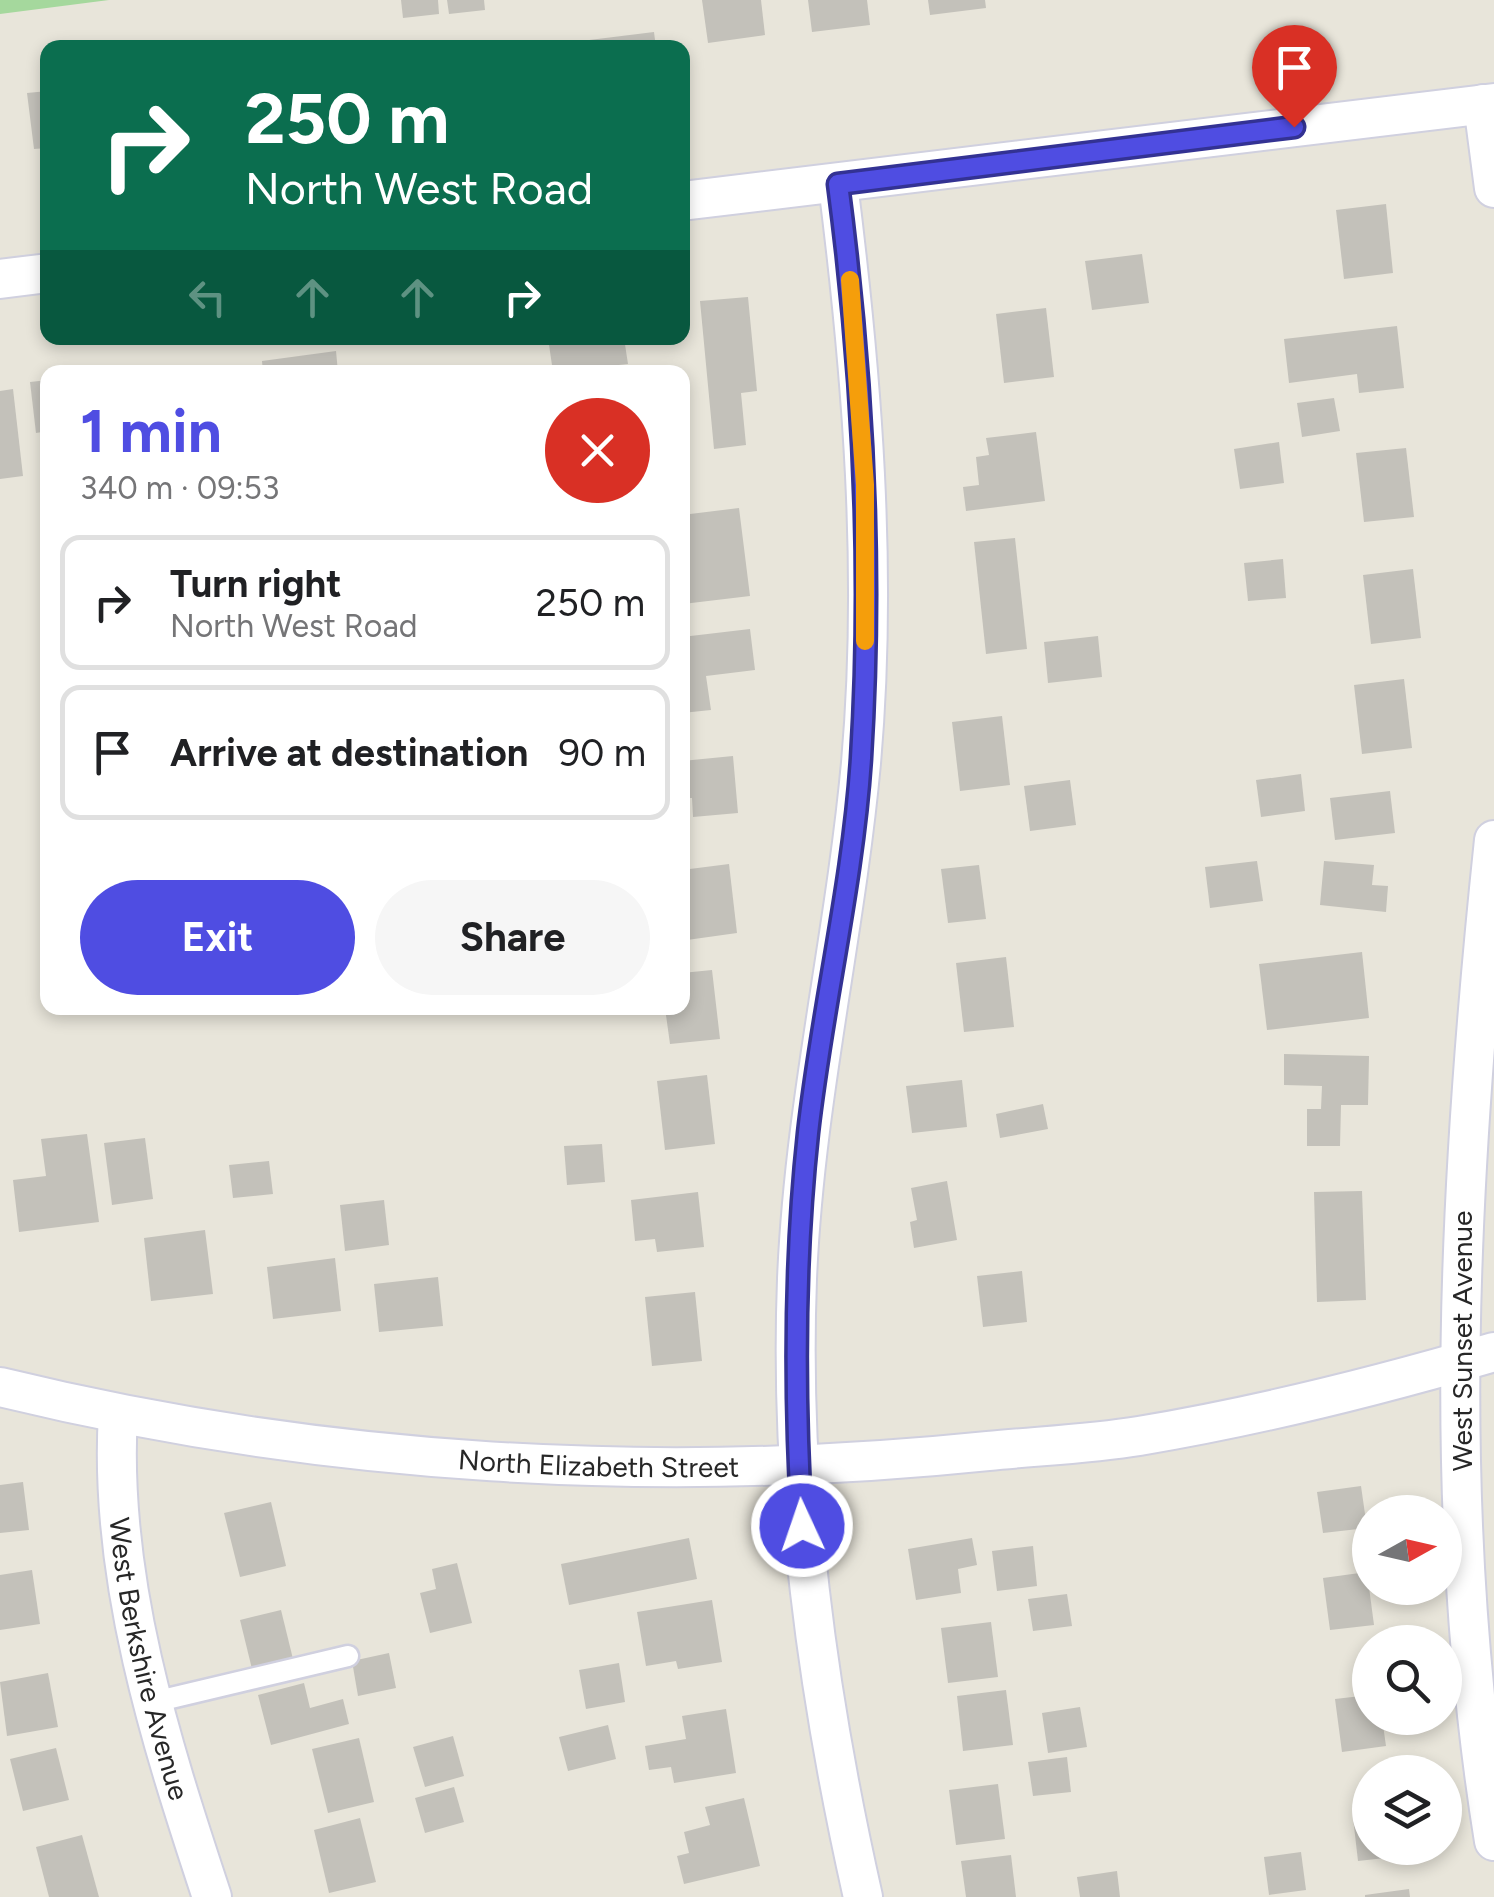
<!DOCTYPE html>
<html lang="en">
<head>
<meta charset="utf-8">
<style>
  body { margin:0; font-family:Figtree,sans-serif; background:#f6f6f6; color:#202124; height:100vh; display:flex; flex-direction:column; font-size:38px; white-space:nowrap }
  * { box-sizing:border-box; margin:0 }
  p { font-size:32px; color:#757577 }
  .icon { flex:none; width:55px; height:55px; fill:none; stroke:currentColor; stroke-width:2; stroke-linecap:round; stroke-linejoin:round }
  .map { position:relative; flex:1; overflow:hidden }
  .sheet { position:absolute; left:40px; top:365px; width:650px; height:650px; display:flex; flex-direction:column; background:#fff; border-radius:20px; box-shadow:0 5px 15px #0003 }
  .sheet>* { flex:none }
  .hud { position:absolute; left:40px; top:40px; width:650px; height:305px; border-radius:20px; box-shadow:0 5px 15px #0003; background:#0b6e4f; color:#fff; overflow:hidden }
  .needle { width:65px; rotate:82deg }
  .buttons { position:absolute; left:1352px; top:1495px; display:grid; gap:20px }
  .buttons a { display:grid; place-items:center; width:110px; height:110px; border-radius:50%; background:#fff; box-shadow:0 5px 15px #0003; font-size:50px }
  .pin { position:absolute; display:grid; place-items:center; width:85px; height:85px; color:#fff; margin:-102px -42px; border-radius:50% 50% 50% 0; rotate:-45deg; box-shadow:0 0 10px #0007 }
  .pin .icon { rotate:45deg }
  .me { position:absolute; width:110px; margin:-55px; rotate:357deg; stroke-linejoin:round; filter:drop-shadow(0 0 8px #0008) }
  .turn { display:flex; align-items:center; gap:35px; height:210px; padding:0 40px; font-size:45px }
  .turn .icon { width:130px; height:130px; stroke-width:2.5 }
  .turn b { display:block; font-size:70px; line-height:85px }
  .lanes { display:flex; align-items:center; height:95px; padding:0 40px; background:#0003; justify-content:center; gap:50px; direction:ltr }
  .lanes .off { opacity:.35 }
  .round { display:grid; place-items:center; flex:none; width:105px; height:105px; border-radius:52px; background:#f6f6f6 }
  .head { display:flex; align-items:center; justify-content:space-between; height:170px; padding:0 40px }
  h1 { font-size:60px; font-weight:700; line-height:75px; color:#4f4de2 }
  .primary-button { display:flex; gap:20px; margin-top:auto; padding:20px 40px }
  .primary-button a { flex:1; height:115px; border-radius:60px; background:#4f4de2; color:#fff; font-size:40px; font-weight:700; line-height:115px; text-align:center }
  .primary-button a+a { background:#f6f6f6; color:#202124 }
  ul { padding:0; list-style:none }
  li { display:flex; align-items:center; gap:30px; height:135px; margin:0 20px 15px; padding:0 20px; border:5px solid #e0e0e0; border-radius:20px }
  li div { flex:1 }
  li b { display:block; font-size:38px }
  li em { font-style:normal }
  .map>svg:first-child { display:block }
  .green { fill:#a5d89d }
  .building { fill:#c3c1ba }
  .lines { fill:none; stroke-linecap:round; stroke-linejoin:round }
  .lane-casing { stroke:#d0d0df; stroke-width:25 }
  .street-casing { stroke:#d0d0df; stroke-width:42 }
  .lane { stroke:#fff; stroke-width:20 }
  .street { stroke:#fff; stroke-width:38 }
  .route-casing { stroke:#333293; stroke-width:25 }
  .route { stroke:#4f4de2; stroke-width:18 }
  .slow { stroke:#f59e0b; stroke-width:18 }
  .labels { text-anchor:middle; stroke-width:10; stroke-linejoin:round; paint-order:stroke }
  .street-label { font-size:28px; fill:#272727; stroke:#fff }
</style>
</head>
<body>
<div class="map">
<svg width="1494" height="1897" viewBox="0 0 1494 1897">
  <rect width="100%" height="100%" fill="#e8e5da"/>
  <polygon class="green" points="0,0 109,0 0,14"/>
  <g class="building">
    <polygon points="401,0 438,0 439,14 403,18"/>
    <polygon points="447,0 484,0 485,10 449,14"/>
    <polygon points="702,0 761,0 765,35 708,43"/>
    <polygon points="808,0 867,0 870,25 812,32"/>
    <polygon points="928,0 985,0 986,8 930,15"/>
    <polygon points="654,32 656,48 574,48 573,42"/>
    <polygon points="48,91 48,148 34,149 27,93"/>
    <polygon points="1386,204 1393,273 1344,279 1336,210"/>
    <polygon points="1142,254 1149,303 1092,310 1085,261"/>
    <polygon points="748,297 757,391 741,393 746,445 714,449 700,301"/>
    <polygon points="1046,308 1054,377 1004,383 996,314"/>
    <polygon points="1397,326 1404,388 1359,393 1357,374 1289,383 1284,339"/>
    <polygon points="548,338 624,338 628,364 553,372"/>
    <polygon points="336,351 338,372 263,372 262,361"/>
    <polygon points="48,380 48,431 36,433 30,382"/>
    <polygon points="13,389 23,476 0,479 0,391"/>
    <polygon points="1334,398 1340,431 1302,437 1297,403"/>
    <polygon points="1036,432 1045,501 966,511 963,487 979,485 976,457 989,455 986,438"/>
    <polygon points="1279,442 1284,483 1240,489 1234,449"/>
    <polygon points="1406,448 1414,517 1364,522 1356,453"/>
    <polygon points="739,508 750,596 683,604 682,515"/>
    <polygon points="1015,538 1027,649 986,654 974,542"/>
    <polygon points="1283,559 1286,598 1248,601 1244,563"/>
    <polygon points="1413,569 1421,638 1371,644 1363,575"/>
    <polygon points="750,629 755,670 706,676 711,710 682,713 682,637"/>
    <polygon points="1098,636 1102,677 1048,683 1044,642"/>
    <polygon points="1404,679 1412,748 1362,754 1354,685"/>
    <polygon points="1002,716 1010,785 960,791 952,722"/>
    <polygon points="733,756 738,813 693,817 692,798 682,798 682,761"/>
    <polygon points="1301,774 1305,811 1261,817 1256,780"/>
    <polygon points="1070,780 1076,825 1030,831 1024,786"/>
    <polygon points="1390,791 1395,833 1335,840 1330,798"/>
    <polygon points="1257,861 1263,901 1210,908 1205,867"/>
    <polygon points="1324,861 1374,865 1372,885 1388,886 1386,912 1320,905"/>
    <polygon points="729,864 737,933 687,940 682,870"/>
    <polygon points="979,865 986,919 948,923 941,869"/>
    <polygon points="1362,952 1369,1018 1267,1030 1259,964"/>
    <polygon points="1006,957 1014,1027 964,1032 956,963"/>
    <polygon points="712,970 720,1039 670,1044 665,1008 682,1008 682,973"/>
    <polygon points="1284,1054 1369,1056 1368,1105 1341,1105 1340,1146 1307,1146 1307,1109 1321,1109 1322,1086 1284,1085"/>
    <polygon points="707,1075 715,1144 665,1150 657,1081"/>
    <polygon points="962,1080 967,1127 912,1133 906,1086"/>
    <polygon points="1043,1104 1048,1129 1000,1138 996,1114"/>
    <polygon points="87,1134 99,1222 19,1232 13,1180 46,1176 41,1139"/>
    <polygon points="145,1138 153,1199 112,1205 104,1143"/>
    <polygon points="602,1144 605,1182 567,1185 564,1146"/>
    <polygon points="269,1161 273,1194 233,1198 229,1165"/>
    <polygon points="947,1181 957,1240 914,1248 910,1222 917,1220 911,1188"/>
    <polygon points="1362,1191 1366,1300 1317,1302 1314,1192"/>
    <polygon points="698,1192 704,1247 657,1252 655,1239 635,1241 631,1200"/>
    <polygon points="384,1200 389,1245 345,1251 340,1205"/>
    <polygon points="205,1230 213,1294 151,1301 144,1238"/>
    <polygon points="335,1258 341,1311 273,1319 267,1267"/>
    <polygon points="1022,1271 1027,1322 983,1327 977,1276"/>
    <polygon points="438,1277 443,1326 379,1332 374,1284"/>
    <polygon points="695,1292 702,1361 652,1366 645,1297"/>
    <polygon points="23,1482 29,1530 0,1533 0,1485"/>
    <polygon points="1361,1486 1367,1528 1323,1533 1317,1492"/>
    <polygon points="271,1502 286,1566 240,1577 224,1513"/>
    <polygon points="689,1538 697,1579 569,1605 561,1564"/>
    <polygon points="972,1538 977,1565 958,1569 961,1593 916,1600 908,1549"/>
    <polygon points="1033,1546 1037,1586 997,1591 992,1551"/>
    <polygon points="457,1563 472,1623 430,1633 420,1593 436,1589 432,1569"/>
    <polygon points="32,1570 40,1624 0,1630 0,1575"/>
    <polygon points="1367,1572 1374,1625 1330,1630 1323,1578"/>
    <polygon points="1067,1594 1072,1626 1033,1631 1028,1599"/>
    <polygon points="712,1600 722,1662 678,1669 676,1661 646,1666 637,1612"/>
    <polygon points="281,1610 293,1659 252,1669 240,1620"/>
    <polygon points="991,1622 998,1677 948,1683 941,1628"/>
    <polygon points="389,1653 396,1688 358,1696 352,1661"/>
    <polygon points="619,1663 625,1702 586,1709 579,1670"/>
    <polygon points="48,1673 58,1727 7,1736 0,1682"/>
    <polygon points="304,1683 310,1708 343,1699 349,1724 271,1745 258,1695"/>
    <polygon points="1006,1690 1013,1745 963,1751 957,1696"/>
    <polygon points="1370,1695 1370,1718 1382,1718 1386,1746 1342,1752 1335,1699"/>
    <polygon points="1080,1707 1087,1747 1048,1753 1042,1713"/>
    <polygon points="726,1709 736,1773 674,1783 671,1767 649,1770 645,1746 686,1739 682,1716"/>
    <polygon points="608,1725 616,1759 568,1771 559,1737"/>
    <polygon points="453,1736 464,1776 425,1787 413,1747"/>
    <polygon points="359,1738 374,1802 328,1813 312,1749"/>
    <polygon points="56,1748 69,1800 23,1811 10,1759"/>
    <polygon points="1067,1757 1071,1792 1033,1796 1028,1762"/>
    <polygon points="998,1784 1005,1839 956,1845 949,1790"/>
    <polygon points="454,1787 464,1822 425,1833 415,1798"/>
    <polygon points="744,1798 760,1866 684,1884 677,1856 689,1853 684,1832 710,1825 705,1807"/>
    <polygon points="1370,1806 1370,1848 1402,1848 1403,1856 1358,1861 1352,1809"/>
    <polygon points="360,1818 376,1882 329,1893 314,1830"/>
    <polygon points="82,1835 99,1897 49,1897 36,1847"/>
    <polygon points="1301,1852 1306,1890 1269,1895 1264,1857"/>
    <polygon points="1011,1855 1016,1897 966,1897 961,1861"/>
    <polygon points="1117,1871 1120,1897 1080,1897 1077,1877"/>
    <polygon points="1409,1889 1410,1897 1365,1897 1365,1895"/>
  </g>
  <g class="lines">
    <defs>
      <polyline id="lane" points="154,1702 348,1656"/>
      <g id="street">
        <polyline points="1483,104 1494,188"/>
        <path d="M838,184C862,374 878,571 861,763C845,936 804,1105 797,1279C789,1488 817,1693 863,1897"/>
        <polyline points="682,201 1494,103"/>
        <polyline points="0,279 48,273"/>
        <path d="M1494,840C1459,1173 1440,1508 1494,1841"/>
        <path id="s1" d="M0,1387C323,1466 658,1485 988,1451C1038,1446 1090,1444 1139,1436C1259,1416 1378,1386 1494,1352"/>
        <path id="s2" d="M118,1414C108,1578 161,1743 212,1897"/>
      </g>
    </defs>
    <use href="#lane" class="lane-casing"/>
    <use href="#street" class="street-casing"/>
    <use href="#lane" class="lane"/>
    <use href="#street" class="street"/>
  </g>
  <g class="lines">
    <defs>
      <path id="route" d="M802,1526C794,1395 794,1263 808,1133C822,1007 853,884 861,758C873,566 863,374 838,184L1294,127"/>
    </defs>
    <use href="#route" class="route-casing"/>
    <use href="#route" class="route"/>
    <polyline class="slow" points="850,280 865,485 865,641"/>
  </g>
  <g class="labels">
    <g class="street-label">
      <text transform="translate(1462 1341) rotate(-90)" y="10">West Sunset Avenue</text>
      <text dy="10" stroke="none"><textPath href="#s1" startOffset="605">North Elizabeth Street</textPath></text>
      <text dy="10" stroke="none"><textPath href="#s2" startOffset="248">West Berkshire Avenue</textPath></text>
    </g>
  </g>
</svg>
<div class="buttons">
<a><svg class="needle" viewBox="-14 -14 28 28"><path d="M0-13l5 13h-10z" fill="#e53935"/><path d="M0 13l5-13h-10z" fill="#757577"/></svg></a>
<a><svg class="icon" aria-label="search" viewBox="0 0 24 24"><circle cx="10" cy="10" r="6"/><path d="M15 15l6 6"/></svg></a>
<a><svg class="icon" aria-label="layers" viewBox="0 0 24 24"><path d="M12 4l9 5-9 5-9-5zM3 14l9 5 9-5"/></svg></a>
</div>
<div class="pin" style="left:1294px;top:127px;background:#d93025"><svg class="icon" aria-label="arrive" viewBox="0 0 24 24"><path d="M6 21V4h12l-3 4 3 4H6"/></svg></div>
<svg class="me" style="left:802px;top:1526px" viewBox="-20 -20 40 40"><circle r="17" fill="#4f4de2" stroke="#fff" stroke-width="3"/><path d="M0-11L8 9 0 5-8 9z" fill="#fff"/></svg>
<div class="hud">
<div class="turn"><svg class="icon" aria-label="right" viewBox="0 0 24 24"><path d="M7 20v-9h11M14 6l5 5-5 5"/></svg><div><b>250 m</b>North West Road</div></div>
<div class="lanes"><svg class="icon off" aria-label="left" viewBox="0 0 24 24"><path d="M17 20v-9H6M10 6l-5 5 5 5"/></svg><svg class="icon off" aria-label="ahead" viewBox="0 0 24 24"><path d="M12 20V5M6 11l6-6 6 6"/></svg><svg class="icon off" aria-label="ahead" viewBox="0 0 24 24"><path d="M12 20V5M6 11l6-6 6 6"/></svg><svg class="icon" aria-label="right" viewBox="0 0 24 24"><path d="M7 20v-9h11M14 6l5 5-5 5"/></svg></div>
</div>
<section class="sheet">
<div class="head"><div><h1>1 min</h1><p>340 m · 09:53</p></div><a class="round" style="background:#d93025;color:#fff"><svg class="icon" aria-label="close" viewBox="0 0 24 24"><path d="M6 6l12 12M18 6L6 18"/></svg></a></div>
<ul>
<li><svg class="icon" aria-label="right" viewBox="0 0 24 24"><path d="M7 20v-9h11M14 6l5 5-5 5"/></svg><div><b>Turn right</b><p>North West Road</p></div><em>250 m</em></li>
<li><svg class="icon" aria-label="arrive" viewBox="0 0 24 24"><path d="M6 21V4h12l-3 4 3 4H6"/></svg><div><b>Arrive at destination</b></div><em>90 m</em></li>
</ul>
<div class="primary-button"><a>Exit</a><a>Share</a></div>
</section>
</div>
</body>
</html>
